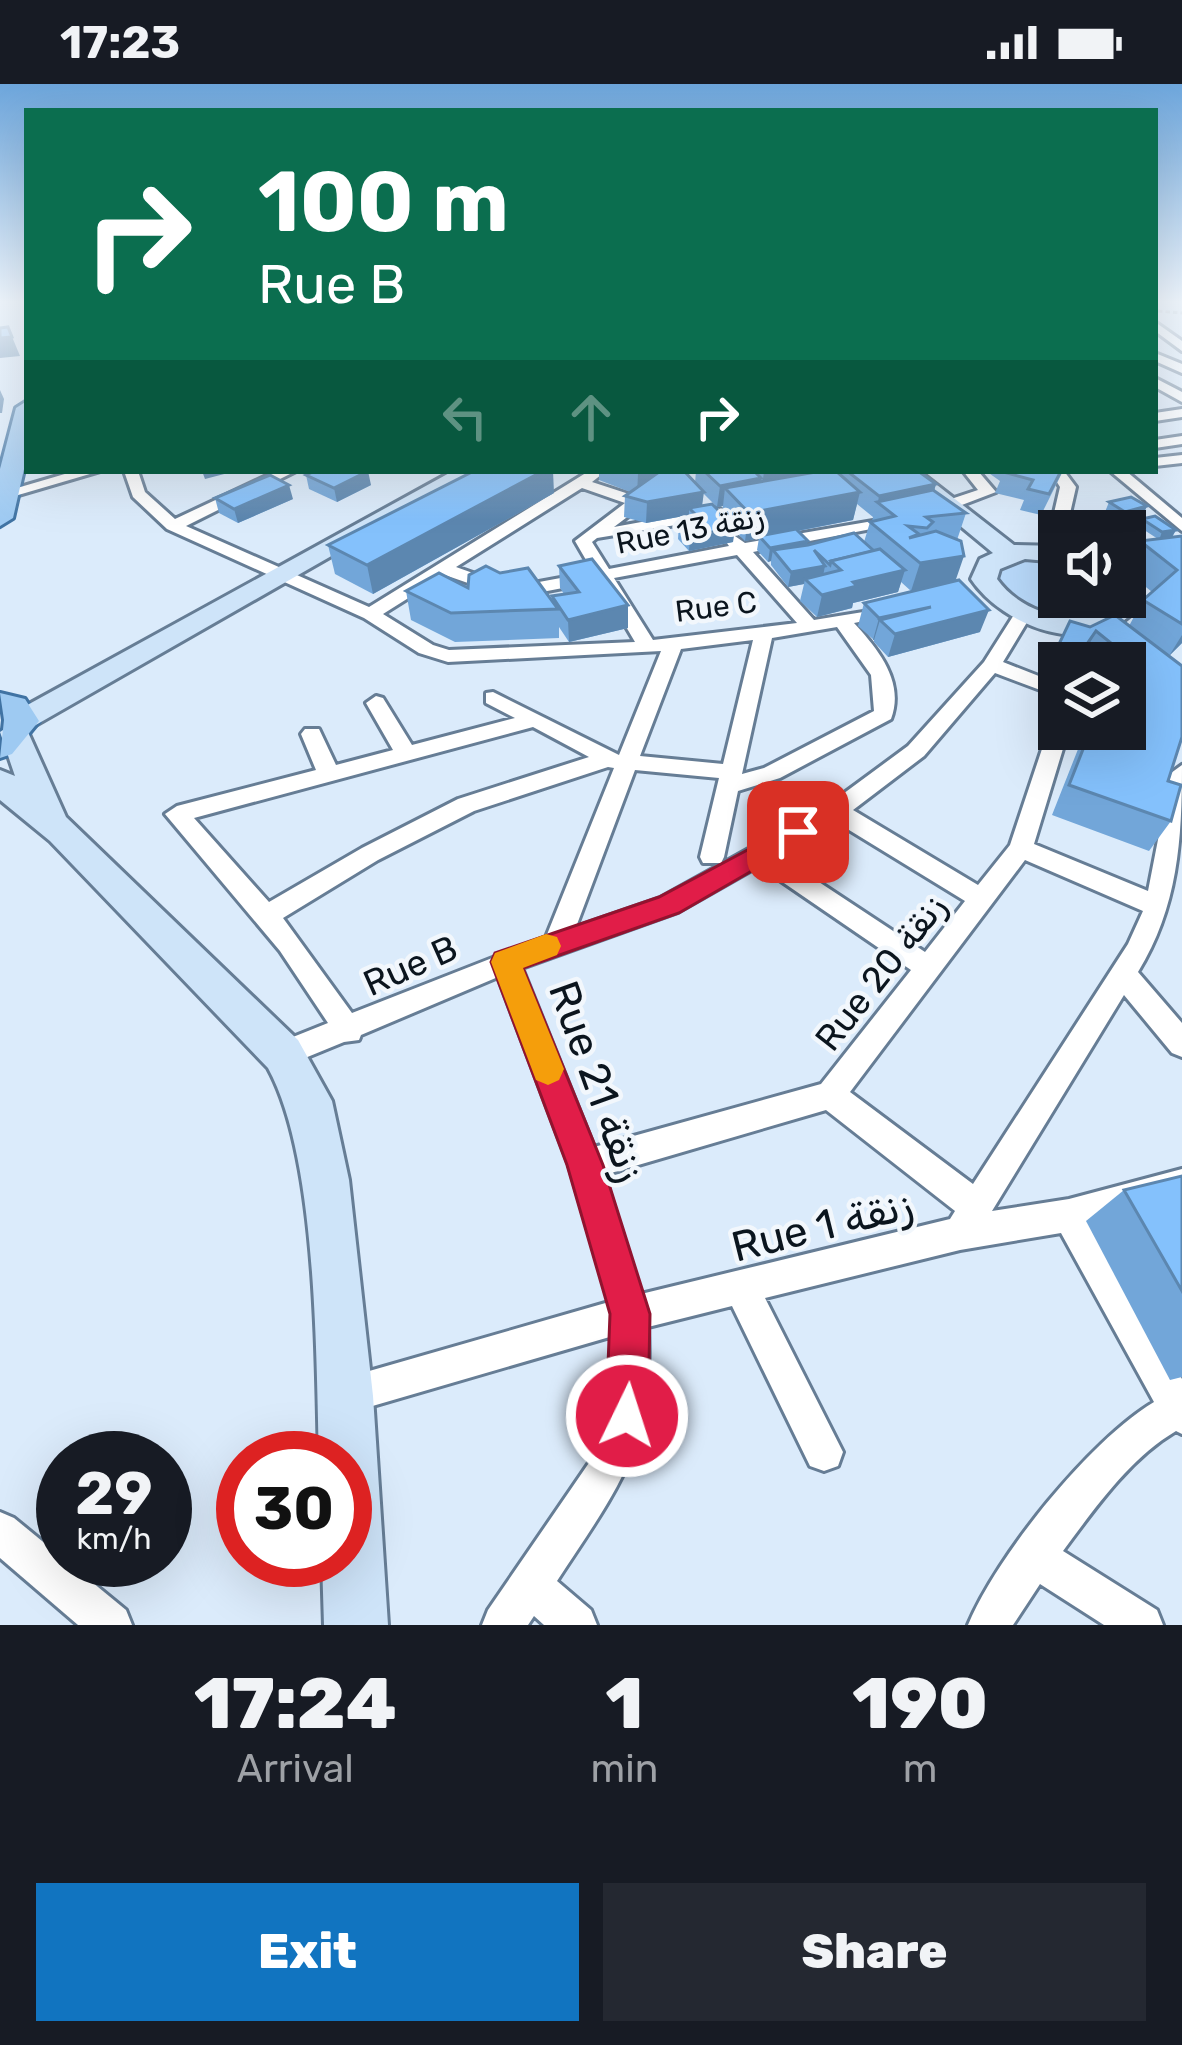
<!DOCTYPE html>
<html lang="en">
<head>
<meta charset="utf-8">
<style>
  body { margin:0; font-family:Rubik,"Noto Sans Arabic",sans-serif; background:#242831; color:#f1f3f6; height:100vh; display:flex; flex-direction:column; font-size:45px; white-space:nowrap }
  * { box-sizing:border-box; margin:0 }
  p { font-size:39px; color:#9ea1a6 }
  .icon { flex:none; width:66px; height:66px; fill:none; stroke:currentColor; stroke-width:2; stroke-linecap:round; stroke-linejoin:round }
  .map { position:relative; height:1541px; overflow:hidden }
  .sheet { display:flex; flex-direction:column; background:#171b24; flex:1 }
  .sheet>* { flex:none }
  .top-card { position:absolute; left:24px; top:24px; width:1134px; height:366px; border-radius:0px; box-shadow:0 12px 48px #0002; background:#0b6e4f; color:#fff; overflow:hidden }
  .buttons { position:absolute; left:1038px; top:426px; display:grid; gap:24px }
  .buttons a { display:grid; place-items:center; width:108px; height:108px; border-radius:0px; background:#171b24; box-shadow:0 12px 48px #0002; font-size:60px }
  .speed { position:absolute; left:36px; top:1347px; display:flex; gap:24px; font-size:60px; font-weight:700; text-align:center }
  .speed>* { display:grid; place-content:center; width:156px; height:156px; border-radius:50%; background:#171b24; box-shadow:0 12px 48px #0002; line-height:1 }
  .speed small { font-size:30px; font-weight:400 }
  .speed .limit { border:18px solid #d22; background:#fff; color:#111 }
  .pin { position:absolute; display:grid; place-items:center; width:102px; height:102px; color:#fff; margin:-51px; border-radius:24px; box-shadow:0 6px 18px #0006 }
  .me { position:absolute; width:132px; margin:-66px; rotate:4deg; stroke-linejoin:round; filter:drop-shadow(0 0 9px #0008) }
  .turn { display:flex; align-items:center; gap:42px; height:252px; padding:0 36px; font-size:54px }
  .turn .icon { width:156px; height:156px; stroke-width:2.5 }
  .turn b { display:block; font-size:84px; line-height:102px }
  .lanes { display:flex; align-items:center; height:114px; padding:0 36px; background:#0003; justify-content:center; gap:60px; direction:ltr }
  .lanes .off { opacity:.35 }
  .eta { display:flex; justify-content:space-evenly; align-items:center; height:204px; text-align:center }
  .eta b { font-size:72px; font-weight:800; line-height:84px }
  .action { display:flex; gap:24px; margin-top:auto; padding:24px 36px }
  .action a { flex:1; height:138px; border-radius:0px; background:#1174c0; color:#fff; font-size:48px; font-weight:800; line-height:138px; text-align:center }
  .action a+a { background:#242831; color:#f1f3f6 }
  .status { display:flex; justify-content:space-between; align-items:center; height:84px; padding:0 60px; background:#171b24; direction:ltr }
  .status svg { height:33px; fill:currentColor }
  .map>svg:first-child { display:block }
  .green { fill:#b8d9fa }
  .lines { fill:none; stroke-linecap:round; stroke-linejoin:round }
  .street-casing { stroke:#667d95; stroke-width:6 }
  .secondary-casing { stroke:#667d95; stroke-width:6 }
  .primary-casing { stroke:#4073a3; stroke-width:6 }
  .path { stroke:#727f8b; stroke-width:3; stroke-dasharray:4.5 3; stroke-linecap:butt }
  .street { fill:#fff; fill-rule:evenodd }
  .secondary { fill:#cee4f9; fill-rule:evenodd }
  .primary { fill:#9ecaf2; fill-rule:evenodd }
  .wall { fill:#72a6d9; fill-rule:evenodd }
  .shaded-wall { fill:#5c87b0 }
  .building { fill:#84c1fc; stroke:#5c87b0; stroke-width:3 }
  .route { fill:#e11d48; stroke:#92132f; stroke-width:3 }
  .slow { fill:#f59e0b }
  .labels { text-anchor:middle; stroke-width:9; stroke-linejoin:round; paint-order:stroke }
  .far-street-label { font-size:30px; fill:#0b151e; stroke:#f2f7fc }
  .street-label { font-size:36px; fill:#0b151e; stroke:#f2f7fc }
  .near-street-label { font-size:42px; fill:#0b151e; stroke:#f2f7fc }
</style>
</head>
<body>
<div class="status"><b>17:23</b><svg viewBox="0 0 49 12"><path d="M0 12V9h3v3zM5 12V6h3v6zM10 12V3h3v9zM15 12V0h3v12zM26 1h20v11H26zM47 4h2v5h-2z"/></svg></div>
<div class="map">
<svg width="1182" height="1541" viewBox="0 0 1182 1541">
  <rect width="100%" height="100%" fill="#dbebfb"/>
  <path class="green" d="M1011,472L1059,473V513H1114C1095,559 1026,521 998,506L993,486Z"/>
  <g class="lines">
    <defs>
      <g id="street">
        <polygon points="1155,238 1182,257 1182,267 1155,247"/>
        <polygon points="1155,269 1182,280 1182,289 1155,277"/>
        <polygon points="1155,294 1182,308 1182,318 1155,303"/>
        <polygon points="1182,325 1182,333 1155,337 1155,329"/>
        <polygon points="1182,352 1182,360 1155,364 1155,356"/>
        <polygon points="1182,371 1182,379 1155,382 1155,374"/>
        <polygon points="75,387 100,387 8,414 0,409"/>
        <path d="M124,387H138L145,408L175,435L277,387H296L186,442L369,523L589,387H606L592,398L635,412L671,387H688L614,443L718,424L726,429L718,434L597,454L592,458L609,485L729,462L724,455L732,450L745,459L908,431L910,434L902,439L753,468L814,536L894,523V531L854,539C878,565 905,598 891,635L780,694L738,707L724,773L721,779H703L700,773L719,694L635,686L576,843L660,814L828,721L908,662L984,578L1017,526L1023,525L1032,530L1003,578L1059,600V613L995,589L924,672L853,726L978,801L1010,761L1049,644L1059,637V645H1069L1034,760L1148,807L1171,689L1182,681C1182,756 1178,823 1138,888L1182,939V973L1172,969L1124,911L992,1127L1069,1115L1182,1085V1117L1093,1141L1182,1295V1350L1176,1347C1129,1375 1095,1424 1063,1467L1157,1526L1163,1541H1104L1040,1500L1013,1541H968C996,1473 1090,1356 1154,1318L1061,1149L960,1166L765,1214L843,1368L838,1382L824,1387L810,1382L732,1222L648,1243C654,1363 619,1402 557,1497L591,1526L597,1541H544L534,1532L528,1541H482L488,1526L593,1373L608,1332L613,1252L345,1330L332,1325L327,1312L332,1299L345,1294L609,1218L569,1081L498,893L361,951L359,956L344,958L283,983L273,979L269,970L273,961L328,939L280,867L165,730L177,722L316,686L301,650L305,645H319L336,681L393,666L366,619L376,612L383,614L412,661L515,634L486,619V609L493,608L619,671L661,567L448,578L419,569L364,534L167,445L133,413ZM582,404L625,419L575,457L593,488L512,503L456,483ZM737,471L797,539L653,556L614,494ZM445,491L511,514L599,497L635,558L449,566L433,561L383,530ZM837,543L871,591L874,627L764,684L742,690L772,554ZM753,556L723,680L640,672L681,565ZM533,643L589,673L458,715L362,764L269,818L194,734ZM608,683L614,684L546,853L352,929L283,834L378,776L474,727ZM836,738L965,817L925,868L778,771ZM1025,776L1143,827L1128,860L973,1100L850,1008ZM759,782L911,886L821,1000L594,1063L522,884L678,828ZM826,1026L955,1127L950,1135L641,1210L604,1091Z"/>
        <polygon points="963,387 978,387 996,408 954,424 942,424 942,418 978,406"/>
        <polygon points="1050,387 1064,387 1076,403 1066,447 1059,447 1059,471 1053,473 1045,468 1060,403"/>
        <polygon points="1110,387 1126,387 1182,434 1182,447"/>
        <polygon points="0,1428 14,1434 126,1526 132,1541 78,1541 0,1474"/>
      </g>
      <g id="secondary">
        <path d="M453,387H480L27,646L66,733L298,956L332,1017L349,1096L373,1312L388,1541H324L322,1476H345V1374H319C316,1268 317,1073 268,984L50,757L0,716V686L15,692L0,648L9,642L11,630Z"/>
        <path d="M894,387H919L1014,461L1059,462V478L1025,475L1000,485L997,495C1021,529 1074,545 1110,521L1111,513H1125V505L1137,513V524C1092,577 1003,543 971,495L980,475L993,469Z"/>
      </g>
      <g id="primary">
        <polygon points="27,317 27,372 13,434 0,442 0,385 16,324"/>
        <polygon points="0,609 25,615 39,637 12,670 0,674 4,636"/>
      </g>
    </defs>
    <use href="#street" class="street-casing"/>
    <use href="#secondary" class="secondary-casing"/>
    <use href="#primary" class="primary-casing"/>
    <polyline class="path" points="1158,227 1182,229"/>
    <use href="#street" class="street"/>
    <use href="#secondary" class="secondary"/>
    <use href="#primary" class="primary"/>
  </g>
  <g class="wall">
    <path d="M599,387H684L695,399L696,387H918L936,400L934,407L966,429L957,456L955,497L980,548L888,573L874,558V556L858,542L864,519L911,507L901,498L898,508L853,519L852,524L817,533L800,517L804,500L788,503L771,481V477L768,478L757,466L759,454L745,457L734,446L733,458L689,467L678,455L679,440L688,438L689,431L646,439L624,433L625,412L630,408L599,396ZM703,409L717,423L723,422L722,430L702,421ZM857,420L873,433L872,437L870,438L864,458L807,461L798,447L853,436Z"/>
    <polygon points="986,387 1063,387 1041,431 1020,426 1024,416 995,409 1000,397"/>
    <polygon points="306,391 371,401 337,418 309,405"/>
    <polygon points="554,409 373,510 335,490 328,461"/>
    <polygon points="215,414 293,415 238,439 219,429"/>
    <polygon points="1109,418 1147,422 1140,437 1118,442 1114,439 1112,447 1071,447 1078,428 1103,433"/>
    <polygon points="1142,435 1176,446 1172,453 1182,452 1182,559 1169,572 1168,697 1171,737 1149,767 1052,731 1086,645 1125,645 1125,579 1084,579 1081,576 1079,579 1059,579 1059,594 1045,589 1070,537 1090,543 1129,542 1143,516 1152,508 1125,486 1140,457 1158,455 1138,442"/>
    <polygon points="559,482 628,544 569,558 559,543 559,554 455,558 411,536 406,507 468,504 552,516 552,512 564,510 560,504"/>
    <polygon points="1182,1092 1182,1293 1170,1296 1086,1137 1124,1106"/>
  </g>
  <g class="shaded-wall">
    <polygon points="8,243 20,272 0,274 0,254"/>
    <polygon points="0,306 4,315 2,329 0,329"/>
    <polygon points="202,387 232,387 232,388 205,395"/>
    <polygon points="368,387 371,401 337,418 334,404"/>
    <polygon points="543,387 553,387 554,409 373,510 367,481"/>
    <polygon points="643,387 667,387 637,411 638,390"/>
    <polygon points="800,387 796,408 760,415 764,388"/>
    <polygon points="761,394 758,415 725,404 723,422 717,423 720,402"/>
    <polygon points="936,400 930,421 878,418 879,412"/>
    <polygon points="289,401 293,415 238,439 234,425"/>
    <polygon points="704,408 701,429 689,424 689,431 646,439 647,418"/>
    <polygon points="860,408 853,436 761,454 759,452 759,454 745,457 749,429"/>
    <polygon points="1147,422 1140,437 1118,442 1125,428"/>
    <polygon points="735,443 733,458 689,467 690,453"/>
    <polygon points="1176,446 1172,453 1159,456 1162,448"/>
    <polygon points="808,457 805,471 773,466 771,477 768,478 770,464"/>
    <polygon points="964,472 954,501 911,507 920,479"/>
    <polygon points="825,482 822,497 805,495 804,500 788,503 791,488"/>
    <polygon points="905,486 898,508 853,519 852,524 817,533 822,511 853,498"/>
    <polygon points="628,521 628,544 569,558 568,536"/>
    <polygon points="931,523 989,526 980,548 888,573 895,550 880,536 874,556 873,556 879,534"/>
    <polygon points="1096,547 1081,576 1079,579 1075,579"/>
    <polygon points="1182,551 1182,559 1169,572"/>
  </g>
  <g class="building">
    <polygon points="8,243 12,253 0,254 0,244"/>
    <polygon points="315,387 368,387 334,404 306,391"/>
    <polygon points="474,387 543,387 367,481 328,461"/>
    <polygon points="684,387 704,408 647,418 625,412 659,388"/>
    <polygon points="704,387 754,387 761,394 720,402"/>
    <polygon points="808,387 836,387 860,408 749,429 725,404 810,389"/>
    <polygon points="847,387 918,387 936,400 879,412"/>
    <polygon points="1004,387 1061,387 1049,410 1028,405 1033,396 1003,388"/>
    <polygon points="270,391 289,401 234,425 215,414"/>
    <polygon points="933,406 966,429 926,433 933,438 927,444 908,442 919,450 909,454 936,447 961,457 964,472 920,479 870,438 895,432 877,418"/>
    <polygon points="1131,413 1147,422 1125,428 1109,418"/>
    <polygon points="712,420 735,443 690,453 679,440 701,436 689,424"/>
    <polygon points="1078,428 1114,435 1112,447 1087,447 1075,444"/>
    <polygon points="1155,432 1176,446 1162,448 1142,435"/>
    <polygon points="796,445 808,457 770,464 759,452"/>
    <polygon points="854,449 874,467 831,477 830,481 814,466 825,482 791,488 773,466 808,461"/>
    <polygon points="1182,452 1182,540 1143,516 1177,486 1140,457"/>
    <polygon points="880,465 905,486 853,498 857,502 822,511 805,495 841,486 831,477"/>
    <polygon points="592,475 628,521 568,536 552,512 579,508 559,482"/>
    <polygon points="486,482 500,489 528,484 558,525 451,529 406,507 439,489 468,504 469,491"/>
    <polygon points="959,496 989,526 895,550 880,536 931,523 879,534 864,519"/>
    <polygon points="1115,531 1182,582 1182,653 1168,697 1181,701 1171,737 1069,701 1091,645 1125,645 1125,579 1107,579 1094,569 1111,559 1096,547 1082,567 1059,560 1070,537 1090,543"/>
    <polygon points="1182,1092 1182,1207 1124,1106"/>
  </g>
  <linearGradient id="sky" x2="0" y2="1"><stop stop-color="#6da6dc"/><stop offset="0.5" stop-color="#eff6fd"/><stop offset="1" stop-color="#eff6fd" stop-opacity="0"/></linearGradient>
  <rect width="1182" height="436" fill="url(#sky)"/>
  <polygon class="route" points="798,739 807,742 807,755 679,829 523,884 603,1081 650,1230 648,1332 642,1347 627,1353 612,1347 606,1332 610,1230 567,1081 491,878 495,869 659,813"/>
  <polygon class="slow" points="546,850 557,853 561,862 557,871 523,884 564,985 559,996 548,1001 536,996 491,878 495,869"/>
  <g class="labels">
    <g class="far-street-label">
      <text transform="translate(690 446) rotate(-11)" y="10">Rue 13 زنقة</text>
      <text transform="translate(716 523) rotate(-7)" y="10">Rue C</text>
    </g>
    <g class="street-label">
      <text transform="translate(410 881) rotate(-24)" y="13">Rue B</text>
      <text transform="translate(880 888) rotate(-52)" y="13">Rue 20 زنقة</text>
    </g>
    <g class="near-street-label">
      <text transform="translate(598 997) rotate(70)" y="15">Rue 21 زنقة</text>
      <text transform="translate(822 1141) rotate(-14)" y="15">Rue 1 زنقة</text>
    </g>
  </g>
</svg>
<div class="buttons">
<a><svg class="icon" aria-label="sound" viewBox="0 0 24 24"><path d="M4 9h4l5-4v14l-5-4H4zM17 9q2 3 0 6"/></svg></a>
<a><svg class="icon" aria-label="layers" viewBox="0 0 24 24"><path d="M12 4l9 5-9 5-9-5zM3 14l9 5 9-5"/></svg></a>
</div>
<div class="speed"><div>29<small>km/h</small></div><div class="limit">30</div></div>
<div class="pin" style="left:798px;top:748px;background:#d93025"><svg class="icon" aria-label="arrive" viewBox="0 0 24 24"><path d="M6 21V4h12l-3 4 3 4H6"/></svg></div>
<svg class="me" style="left:627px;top:1332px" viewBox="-20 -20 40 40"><circle r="17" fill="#e11d48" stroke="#fff" stroke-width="3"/><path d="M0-11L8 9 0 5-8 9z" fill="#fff"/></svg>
<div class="top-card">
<div class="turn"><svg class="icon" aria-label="right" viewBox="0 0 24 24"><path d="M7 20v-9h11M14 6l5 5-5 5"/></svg><div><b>100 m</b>Rue B</div></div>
<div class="lanes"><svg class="icon off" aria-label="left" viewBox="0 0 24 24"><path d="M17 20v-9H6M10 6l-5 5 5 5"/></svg><svg class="icon off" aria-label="ahead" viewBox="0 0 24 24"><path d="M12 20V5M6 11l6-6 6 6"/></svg><svg class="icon" aria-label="right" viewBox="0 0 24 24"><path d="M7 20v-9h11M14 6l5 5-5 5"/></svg></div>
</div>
</div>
<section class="sheet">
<div class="eta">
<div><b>17:24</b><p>Arrival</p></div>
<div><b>1</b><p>min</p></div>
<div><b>190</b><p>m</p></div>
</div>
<div class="action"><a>Exit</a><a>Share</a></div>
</section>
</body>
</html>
